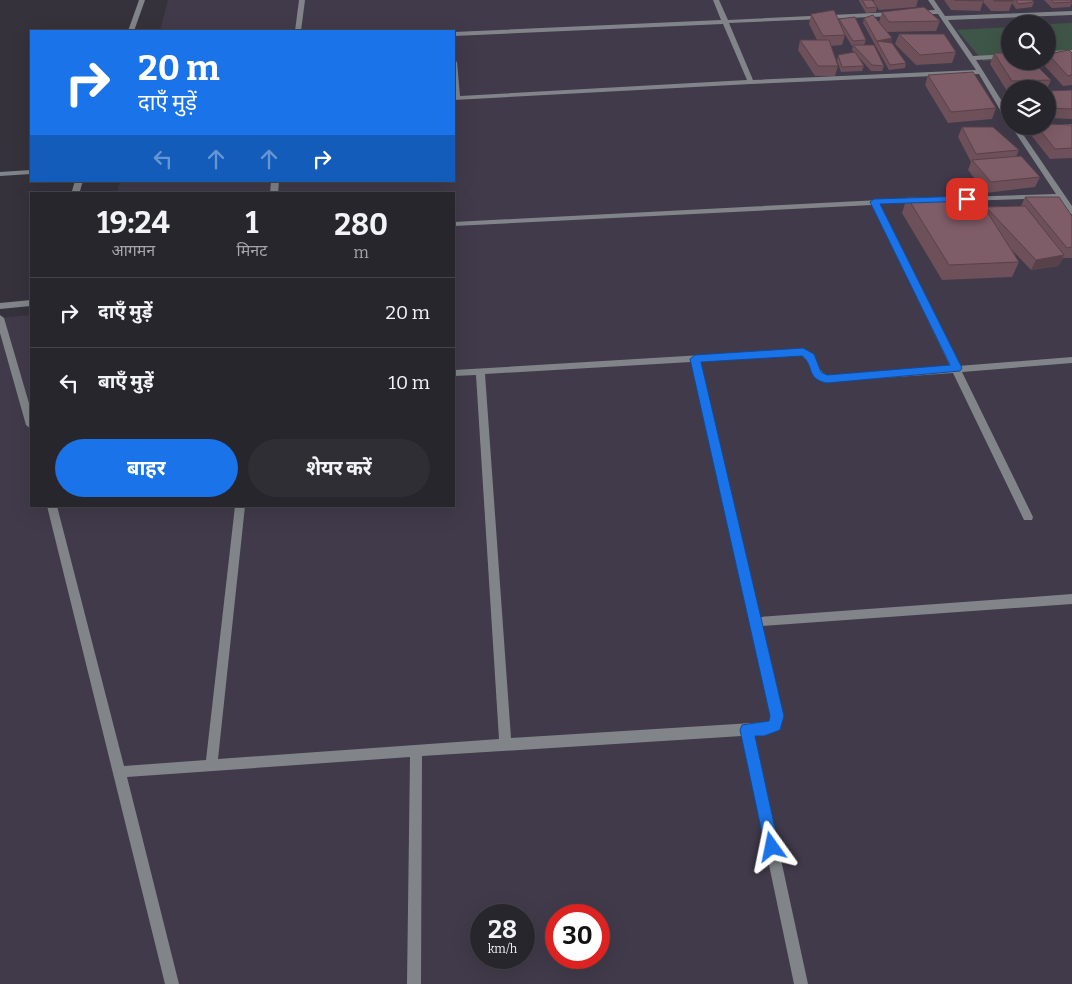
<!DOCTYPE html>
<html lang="hi">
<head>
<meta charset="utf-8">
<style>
  body { margin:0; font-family:Bitter,"Noto Sans Devanagari",serif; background:#302e35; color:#f1f3f6; height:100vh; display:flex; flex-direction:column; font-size:19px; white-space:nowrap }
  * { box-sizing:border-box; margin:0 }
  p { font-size:16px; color:#a5a5aa }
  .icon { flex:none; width:28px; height:28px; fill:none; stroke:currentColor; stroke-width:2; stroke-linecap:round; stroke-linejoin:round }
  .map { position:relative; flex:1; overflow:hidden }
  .drawer { position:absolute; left:30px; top:192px; width:425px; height:315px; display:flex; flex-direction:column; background:#28262d; border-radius:0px; box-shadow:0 5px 20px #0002,0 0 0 1px #444349 }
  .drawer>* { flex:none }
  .banner { position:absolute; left:30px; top:30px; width:425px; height:152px; border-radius:0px; box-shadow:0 5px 20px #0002,0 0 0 1px #444349; background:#1a73e8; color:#fff; overflow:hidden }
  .fabs { position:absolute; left:1001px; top:15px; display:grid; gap:10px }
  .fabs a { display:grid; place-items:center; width:55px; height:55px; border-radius:50%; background:#28262d; box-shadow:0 5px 20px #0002,0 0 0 1px #444349; font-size:25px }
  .speed { position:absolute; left:470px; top:904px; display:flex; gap:10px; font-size:25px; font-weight:700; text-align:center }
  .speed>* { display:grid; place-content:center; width:65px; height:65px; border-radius:50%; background:#28262d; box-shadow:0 5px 20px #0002,0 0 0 1px #444349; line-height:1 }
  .speed small { font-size:12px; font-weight:400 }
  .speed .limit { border:8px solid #d22; background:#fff; color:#111 }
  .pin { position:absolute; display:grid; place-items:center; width:42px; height:42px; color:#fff; margin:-21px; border-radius:10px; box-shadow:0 2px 8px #0006 }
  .me { position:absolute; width:55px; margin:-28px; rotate:348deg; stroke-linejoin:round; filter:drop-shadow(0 0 4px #0008) }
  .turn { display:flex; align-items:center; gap:18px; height:105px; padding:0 25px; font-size:22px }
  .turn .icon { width:65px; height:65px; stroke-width:2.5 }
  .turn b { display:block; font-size:35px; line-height:42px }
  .lanes { display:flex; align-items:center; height:48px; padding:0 25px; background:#0003; justify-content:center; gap:25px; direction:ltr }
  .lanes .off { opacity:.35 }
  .eta { display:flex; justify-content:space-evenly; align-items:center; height:85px; text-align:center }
  .eta b { font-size:30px; font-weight:700; line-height:35px }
  .button { display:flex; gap:10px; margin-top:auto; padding:10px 25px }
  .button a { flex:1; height:58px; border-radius:30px; background:#1a73e8; color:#fff; font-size:20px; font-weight:700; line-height:58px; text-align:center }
  .button a+a { background:#302e35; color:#f1f3f6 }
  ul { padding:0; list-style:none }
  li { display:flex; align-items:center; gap:15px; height:70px; padding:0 25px; border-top:1px solid #444349 }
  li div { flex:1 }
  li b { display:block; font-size:19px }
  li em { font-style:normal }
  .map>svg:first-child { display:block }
  .built { fill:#403a4a; fill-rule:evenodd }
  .green { fill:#3e5648 }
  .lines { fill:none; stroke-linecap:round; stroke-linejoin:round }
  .minor { fill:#818589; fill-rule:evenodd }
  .tertiary { fill:#818589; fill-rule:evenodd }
  .wall { fill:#6d5059 }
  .shaded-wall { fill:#594149 }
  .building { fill:#7f5d68; stroke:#594149 }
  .route { fill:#1a73e8; stroke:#114b97 }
</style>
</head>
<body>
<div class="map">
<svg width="1072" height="984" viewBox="0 0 1072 984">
  <rect width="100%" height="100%" fill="#35323c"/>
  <path class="built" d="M168,0H1072V984H0V318L31,315V506H454V194H117L120,181H454V31H160ZM1010,24H1048V61H1010ZM1010,89H1048V126H1010ZM481,915H524V958H481ZM556,915H599V958H556Z"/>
  <g class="green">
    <polygon points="1072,23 1072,54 1048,56 1048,24"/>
    <polygon points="1010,27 1010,59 983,61 957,30"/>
  </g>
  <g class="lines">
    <g class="minor">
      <polygon points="299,0 305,0 301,31 295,31"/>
      <polygon points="713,0 719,0 728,20 895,12 898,14 895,16 729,23 753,80 976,70 938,14 915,14 914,13 917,11 935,10 928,0 934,0 945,16 1072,11 1072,15 948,20 973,56 1010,54 1010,58 976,60 1010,114 1010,122 1006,120 979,74 751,84 454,100 454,60 457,62 460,96 747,80 723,24 454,36 454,32 721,20"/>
      <polygon points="1072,50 1072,54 1048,55 1048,51"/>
      <polygon points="1072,124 1072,128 1020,130 1072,206 1072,214 1069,214 1059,198 961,201 957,199 961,197 1056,194 1011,126 1048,126 1048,125"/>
      <polygon points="31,170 31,174 0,176 0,172"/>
      <polygon points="271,181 279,181 278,194 270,194"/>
      <path d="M919,198H922V202L879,204L958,366L1072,357V363L962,372L1033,517L1032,520H1024L953,373L827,382C809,377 814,365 801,355L700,362L760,617L1072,594V604L762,626L783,716L779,730L764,735H754L808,984H794L742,736L422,756L421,984H407L410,757L127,777L179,984H165L47,506H57L124,766L206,760L235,506H245L218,759L499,739L476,375L454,376V370L803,349C817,354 816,369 827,376L950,366L872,205L454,226V222ZM691,362L771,716L770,722L511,738L485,374Z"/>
      <polygon points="0,315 4,318 31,410 31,429 26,425 0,333"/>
    </g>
    <g class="tertiary">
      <polygon points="139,0 145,0 134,31 128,31"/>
      <polygon points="75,181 83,181 79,194 71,194"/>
      <polygon points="31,300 31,306 0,309 0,303"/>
    </g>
  </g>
  <g class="wall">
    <polygon points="859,0 872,0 874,2 874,0 918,0 916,7 879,10 877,7 876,12 866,13 859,1"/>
    <polygon points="944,0 1032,0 1034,2 1032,7 1016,9 1012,3 1009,11 991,11 983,2 980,11 951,10"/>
    <polygon points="1044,0 1071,0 1072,3 1070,7 1052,8"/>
    <polygon points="882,12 940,21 936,31 887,32 892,38 891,43 906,63 905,68 889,70 863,23 864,18 879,22"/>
    <polygon points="811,14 839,21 839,19 866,40 864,45 884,66 882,71 871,71 855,53 864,66 862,71 841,72 837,61 838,55 854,52 852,50 853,46 852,46 844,33 845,35 842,45 831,46 838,66 835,76 815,76 798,50 800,40 817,40 809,24"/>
    <polygon points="899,34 956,52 952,63 916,65 895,44"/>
    <polygon points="994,53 1051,80 1047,89 1010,89 1010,91 1007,91 990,64"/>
    <polygon points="1072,53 1072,85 1063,86 1043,64 1044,61 1048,61 1048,54"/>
    <polygon points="928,75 996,108 992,119 948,123 925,85"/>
    <polygon points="1072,90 1072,119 1048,118 1048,91"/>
    <polygon points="1072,125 1072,158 1050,159 1031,135 1034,126"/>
    <polygon points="962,127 1019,150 1016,157 1040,177 1035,187 986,193 968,170 971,162 958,137"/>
    <polygon points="907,197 986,209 986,207 1021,206 1025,197 1072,216 1072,258 1063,258 1058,266 1031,270 1012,250 1019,262 1012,277 942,280 902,213"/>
  </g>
  <g class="shaded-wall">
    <polygon points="892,38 891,43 877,41"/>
    <polygon points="1064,255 1058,266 1031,270 1036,260"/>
  </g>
  <g class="building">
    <polygon points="862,0 872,0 877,7 867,8"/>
    <polygon points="954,0 983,0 984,1"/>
    <rect x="994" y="0" width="19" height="1"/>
    <polygon points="1016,0 1032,0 1034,2 1018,4"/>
    <polygon points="1051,0 1071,0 1072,2 1054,3"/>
    <polygon points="924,7 940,21 889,22 882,12"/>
    <polygon points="834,10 845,35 823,36 811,14"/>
    <polygon points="873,15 892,38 877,41 892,43 906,63 890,65 864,18"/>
    <polygon points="855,17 866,40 853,41 839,19"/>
    <polygon points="899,34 944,34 956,52 920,55"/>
    <polygon points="800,40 829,40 838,66 818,66"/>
    <polygon points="853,45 874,45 884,66 872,65"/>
    <polygon points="1069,50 1072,53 1072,75 1068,76 1048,54"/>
    <polygon points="855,52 864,66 842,67 838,55"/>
    <polygon points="994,53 1010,53 1010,61 1032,61 1051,80 1012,81"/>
    <polygon points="973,72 996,108 951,112 928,75"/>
    <polygon points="1072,90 1072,109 1048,108 1048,91"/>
    <polygon points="1048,124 1072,125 1072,148 1055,149 1037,126 1048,126"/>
    <polygon points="962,127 993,127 1019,150 976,154"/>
    <polygon points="1021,156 1040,177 991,182 972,160"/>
    <polygon points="907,197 979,199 1019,262 949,265"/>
    <polygon points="1025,197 1059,197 1072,216 1072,247 1067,248"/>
    <polygon points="1025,206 1064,255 1036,260 986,207"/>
  </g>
  <path class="route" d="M967,196L970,197V201L880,204L962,368L960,371L827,383C805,379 815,365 802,356L701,362L784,716L780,730L764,736H755L779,847L777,852L772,855L767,852L765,847L740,730L742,725L769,721L770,716L690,359L695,355L803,348L814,354L821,372L827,375L950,365L870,202L874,199Z"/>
</svg>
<div class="fabs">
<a><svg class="icon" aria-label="search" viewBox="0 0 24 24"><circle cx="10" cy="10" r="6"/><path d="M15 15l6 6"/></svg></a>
<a><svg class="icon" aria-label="layers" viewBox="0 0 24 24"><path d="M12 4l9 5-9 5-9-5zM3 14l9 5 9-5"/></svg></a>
</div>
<div class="speed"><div>28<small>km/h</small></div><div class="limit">30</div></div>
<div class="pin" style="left:967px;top:199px;background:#d93025"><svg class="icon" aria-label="arrive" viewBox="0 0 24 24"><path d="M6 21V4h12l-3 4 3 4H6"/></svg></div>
<svg class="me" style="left:772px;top:847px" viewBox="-20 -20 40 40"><path d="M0-17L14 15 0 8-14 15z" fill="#1a73e8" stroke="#fff" stroke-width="4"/></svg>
<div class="banner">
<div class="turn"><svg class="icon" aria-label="right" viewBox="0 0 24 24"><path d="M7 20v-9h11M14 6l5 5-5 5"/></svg><div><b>20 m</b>दाएँ मुड़ें</div></div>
<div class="lanes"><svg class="icon off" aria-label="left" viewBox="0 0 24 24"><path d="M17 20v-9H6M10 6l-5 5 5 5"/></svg><svg class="icon off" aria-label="ahead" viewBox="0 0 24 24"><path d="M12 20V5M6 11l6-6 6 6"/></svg><svg class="icon off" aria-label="ahead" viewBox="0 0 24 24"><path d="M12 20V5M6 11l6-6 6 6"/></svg><svg class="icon" aria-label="right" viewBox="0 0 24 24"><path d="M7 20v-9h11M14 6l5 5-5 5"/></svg></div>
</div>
<section class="drawer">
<div class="eta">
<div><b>19:24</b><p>आगमन</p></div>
<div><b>1</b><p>मिनट</p></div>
<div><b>280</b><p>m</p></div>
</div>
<ul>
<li><svg class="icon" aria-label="right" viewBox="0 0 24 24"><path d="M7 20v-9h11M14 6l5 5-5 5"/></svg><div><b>दाएँ मुड़ें</b></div><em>20 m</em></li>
<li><svg class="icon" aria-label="left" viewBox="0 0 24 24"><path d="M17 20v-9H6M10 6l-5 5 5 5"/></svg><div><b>बाएँ मुड़ें</b></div><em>10 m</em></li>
</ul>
<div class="button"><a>बाहर</a><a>शेयर करें</a></div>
</section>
</div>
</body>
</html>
